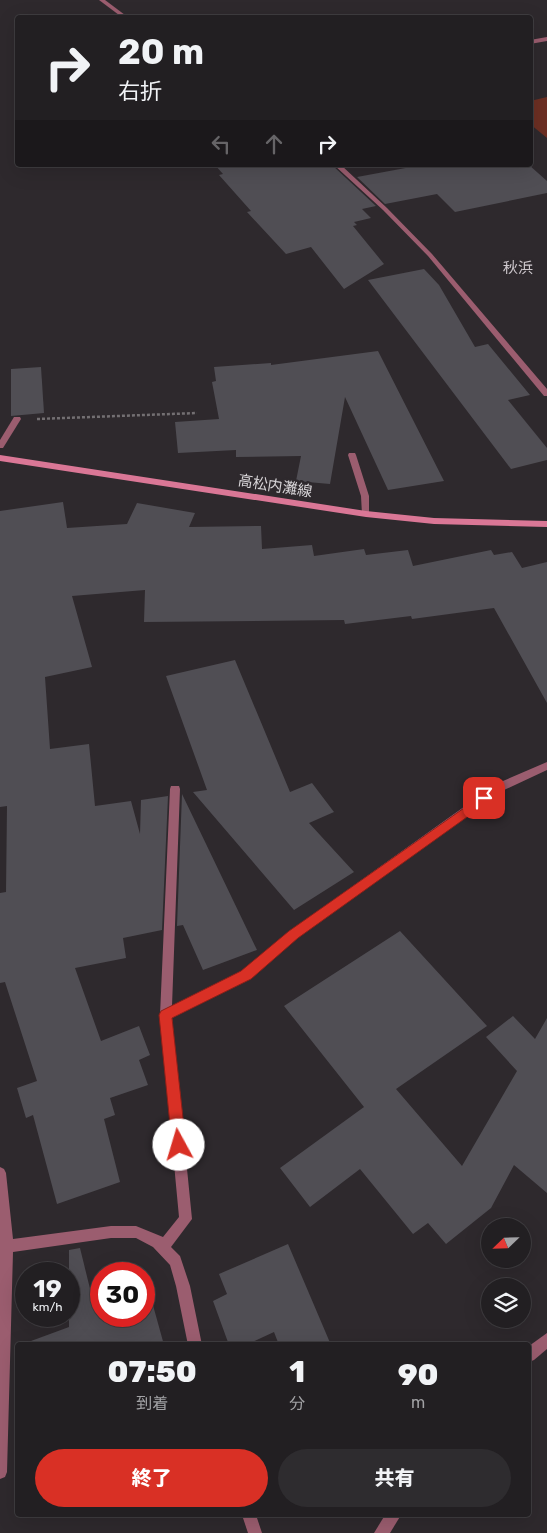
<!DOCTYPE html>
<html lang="ja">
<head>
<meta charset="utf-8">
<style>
  body { margin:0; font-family:Rubik,"Noto Sans JP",sans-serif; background:#2e2c2f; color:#f1f3f6; height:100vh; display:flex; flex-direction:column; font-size:19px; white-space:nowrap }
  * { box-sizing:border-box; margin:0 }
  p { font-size:16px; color:#a2a2a5 }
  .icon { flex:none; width:28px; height:28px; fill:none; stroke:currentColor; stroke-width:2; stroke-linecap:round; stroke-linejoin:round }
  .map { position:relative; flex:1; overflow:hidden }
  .side { position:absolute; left:15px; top:1342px; width:516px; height:175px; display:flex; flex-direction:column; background:#221f22; border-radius:5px; box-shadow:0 5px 20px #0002,0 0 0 1px #3f3d40 }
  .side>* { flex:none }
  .guide { position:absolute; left:15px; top:15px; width:518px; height:152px; border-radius:5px; box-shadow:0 5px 20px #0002,0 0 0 1px #3f3d40; background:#221f22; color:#f1f3f6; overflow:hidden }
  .needle { width:32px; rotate:247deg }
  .controls { position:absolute; left:481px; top:1218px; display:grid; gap:10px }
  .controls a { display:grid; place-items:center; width:50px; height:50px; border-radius:50%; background:#221f22; box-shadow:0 5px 20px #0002,0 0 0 1px #3f3d40; font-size:25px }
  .speed { position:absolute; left:15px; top:1262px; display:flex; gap:10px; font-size:25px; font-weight:700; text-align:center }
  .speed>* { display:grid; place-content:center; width:65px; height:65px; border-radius:50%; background:#221f22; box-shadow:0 5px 20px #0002,0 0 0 1px #3f3d40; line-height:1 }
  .speed small { font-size:12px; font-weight:400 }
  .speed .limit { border:8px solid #d22; background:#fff; color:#111 }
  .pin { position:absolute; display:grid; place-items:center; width:42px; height:42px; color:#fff; margin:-21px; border-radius:10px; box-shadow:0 2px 8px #0006 }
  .me { position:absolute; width:55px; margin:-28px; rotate:354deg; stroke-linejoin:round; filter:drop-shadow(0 0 4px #0008) }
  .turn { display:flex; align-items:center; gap:18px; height:105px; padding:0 20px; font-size:22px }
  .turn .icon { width:65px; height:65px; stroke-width:2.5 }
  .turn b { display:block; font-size:35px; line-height:42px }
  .lanes { display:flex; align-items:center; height:48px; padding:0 20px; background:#0003; justify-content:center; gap:25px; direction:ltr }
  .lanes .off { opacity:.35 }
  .eta { display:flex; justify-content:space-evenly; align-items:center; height:85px; text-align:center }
  .eta b { font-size:30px; font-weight:800; line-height:35px }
  .primary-button { display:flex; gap:10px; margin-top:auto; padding:10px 20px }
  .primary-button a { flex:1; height:58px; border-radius:30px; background:#d93025; color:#fff; font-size:20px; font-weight:800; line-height:58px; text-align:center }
  .primary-button a+a { background:#2e2c2f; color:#f1f3f6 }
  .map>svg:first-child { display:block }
  .green { fill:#6c2f23 }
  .building { fill:#504e54 }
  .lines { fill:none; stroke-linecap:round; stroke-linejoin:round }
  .path { stroke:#736f72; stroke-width:2.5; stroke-dasharray:3 2; stroke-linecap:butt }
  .service { fill:#9b5d6f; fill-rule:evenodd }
  .minor { fill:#9b5d6f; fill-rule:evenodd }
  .secondary { fill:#da7796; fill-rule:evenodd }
  .route { fill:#d93025; stroke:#8d1f18 }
  .labels { text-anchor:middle; stroke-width:5; stroke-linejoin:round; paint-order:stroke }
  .far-quarter-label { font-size:15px; fill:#cec8cd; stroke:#2e292d }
  .street-label { font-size:15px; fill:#d8d5d8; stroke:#2e292d }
</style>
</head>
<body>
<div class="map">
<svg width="547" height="1533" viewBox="0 0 547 1533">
  <rect width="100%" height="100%" fill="#2e292d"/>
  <polygon class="green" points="547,97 547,138 530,124 530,101"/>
  <g class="building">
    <polygon points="215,165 332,165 376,206 362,209 371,218 354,222 357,225 353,226 384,264 344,289 311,247 286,254 247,212 251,211 219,175 223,174"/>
    <polygon points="410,165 529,165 547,181 547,193 455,212 437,194 385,204 357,177 411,167"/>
    <polygon points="424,269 439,285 475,347 488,344 530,395 508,400 547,448 547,460 511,469 368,280"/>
    <polygon points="378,351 444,481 388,490 345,397 330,484 296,481 301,456 236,457 236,450 178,453 175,422 219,419 212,382 216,381 214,367 271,363 271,365"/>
    <polygon points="41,367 44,413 11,416 11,369"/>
    <polygon points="63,502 67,528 127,524 137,503 195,513 189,527 261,526 262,549 312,545 314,556 364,549 366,555 408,550 413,566 491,550 494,555 512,552 522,568 547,562 547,703 494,608 412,619 411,616 345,624 344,620 144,622 145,590 72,596 92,667 45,677 50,749 89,744 95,806 131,801 140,834 141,800 168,796 162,930 123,938 126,958 75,968 101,1041 139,1026 150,1055 139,1060 148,1085 110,1098 115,1115 104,1119 120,1182 57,1204 33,1115 26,1118 17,1088 37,1081 5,982 0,983 0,893 6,892 7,806 0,807 0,511"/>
    <polygon points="235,660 290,792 312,783 334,812 309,823 354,872 294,910 193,792 207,790 166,676"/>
    <polygon points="182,794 257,950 203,970 183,925 177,926"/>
    <polygon points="400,931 487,1026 396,1089 462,1166 517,1071 486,1037 513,1016 535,1039 547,1018 547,1193 514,1165 491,1208 446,1244 428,1223 413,1234 360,1169 310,1207 280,1168 364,1107 284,1006"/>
    <polygon points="288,1244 331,1345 279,1345 274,1332 246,1345 229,1345 213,1301 227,1294 219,1274"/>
    <polygon points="80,1248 94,1305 101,1302 101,1316 144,1316 144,1301 151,1298 164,1345 32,1345 31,1341 69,1327 69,1250"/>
  </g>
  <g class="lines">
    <polyline class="path" points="37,419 197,413"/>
    <polygon class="service" points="349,453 355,453 356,455 369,496 369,516 363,516 362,514 361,496 348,455"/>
    <g class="minor">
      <polygon points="99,0 105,0 129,18 123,18"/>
      <polygon points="547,37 547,41 530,44 530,40"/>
      <polygon points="334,165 341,165 387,208 432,254 547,389 547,396 544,396 428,256 383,210"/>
      <polygon points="14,417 20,417 21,419 3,448 0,448 0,440"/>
      <polygon points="547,762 547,770 504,790 298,937 250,979 172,1018 192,1219 171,1247 180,1256 190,1286 202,1345 188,1345 176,1286 170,1265 153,1247 136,1238 111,1238 13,1252 7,1472 5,1477 0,1479 0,1167 4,1169 6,1173 13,1239 111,1226 136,1226 163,1237 179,1217 160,1015 170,789 171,786 179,786 180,789 172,1006 242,971 290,931 496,784"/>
      <polygon points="547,1333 547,1349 534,1360 529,1362 529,1346"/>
      <polygon points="242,1515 256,1515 262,1533 248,1533"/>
      <polygon points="385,1515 401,1515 390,1533 374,1533"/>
    </g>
    <polygon class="secondary" points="0,455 366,511 434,518 547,521 547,527 434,524 366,517 0,461"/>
  </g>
  <polygon class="route" points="484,794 490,798 488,802 298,938 251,979 172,1018 186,1145 184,1150 179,1152 174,1150 172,1145 159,1015 161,1011 241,971 289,931"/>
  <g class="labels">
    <g class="far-quarter-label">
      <text x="518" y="273">秋浜</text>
    </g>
    <g class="street-label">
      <text transform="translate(275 486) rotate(9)" y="5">高松内灘線</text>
    </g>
  </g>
</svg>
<div class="controls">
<a><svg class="needle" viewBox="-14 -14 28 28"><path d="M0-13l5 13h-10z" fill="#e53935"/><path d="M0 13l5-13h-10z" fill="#a2a2a5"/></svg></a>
<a><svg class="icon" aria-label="layers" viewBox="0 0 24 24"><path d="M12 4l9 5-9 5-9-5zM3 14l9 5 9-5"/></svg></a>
</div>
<div class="speed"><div>19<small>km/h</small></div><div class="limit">30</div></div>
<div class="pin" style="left:484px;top:798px;background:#d93025"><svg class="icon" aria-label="arrive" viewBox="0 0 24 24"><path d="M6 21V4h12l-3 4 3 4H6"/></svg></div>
<svg class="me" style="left:179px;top:1145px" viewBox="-20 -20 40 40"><circle r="19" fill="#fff"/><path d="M0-13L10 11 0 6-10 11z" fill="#d93025"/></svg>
<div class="guide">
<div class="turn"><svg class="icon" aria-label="right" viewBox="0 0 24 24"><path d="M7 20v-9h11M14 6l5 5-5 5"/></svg><div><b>20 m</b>右折</div></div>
<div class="lanes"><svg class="icon off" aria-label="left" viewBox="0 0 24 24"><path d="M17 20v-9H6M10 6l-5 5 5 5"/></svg><svg class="icon off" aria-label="ahead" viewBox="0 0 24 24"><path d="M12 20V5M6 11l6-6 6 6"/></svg><svg class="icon" aria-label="right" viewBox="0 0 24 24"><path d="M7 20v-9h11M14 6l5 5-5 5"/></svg></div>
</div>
<section class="side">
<div class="eta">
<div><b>07:50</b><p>到着</p></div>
<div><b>1</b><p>分</p></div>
<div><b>90</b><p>m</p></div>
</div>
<div class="primary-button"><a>終了</a><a>共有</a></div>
</section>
</div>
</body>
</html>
